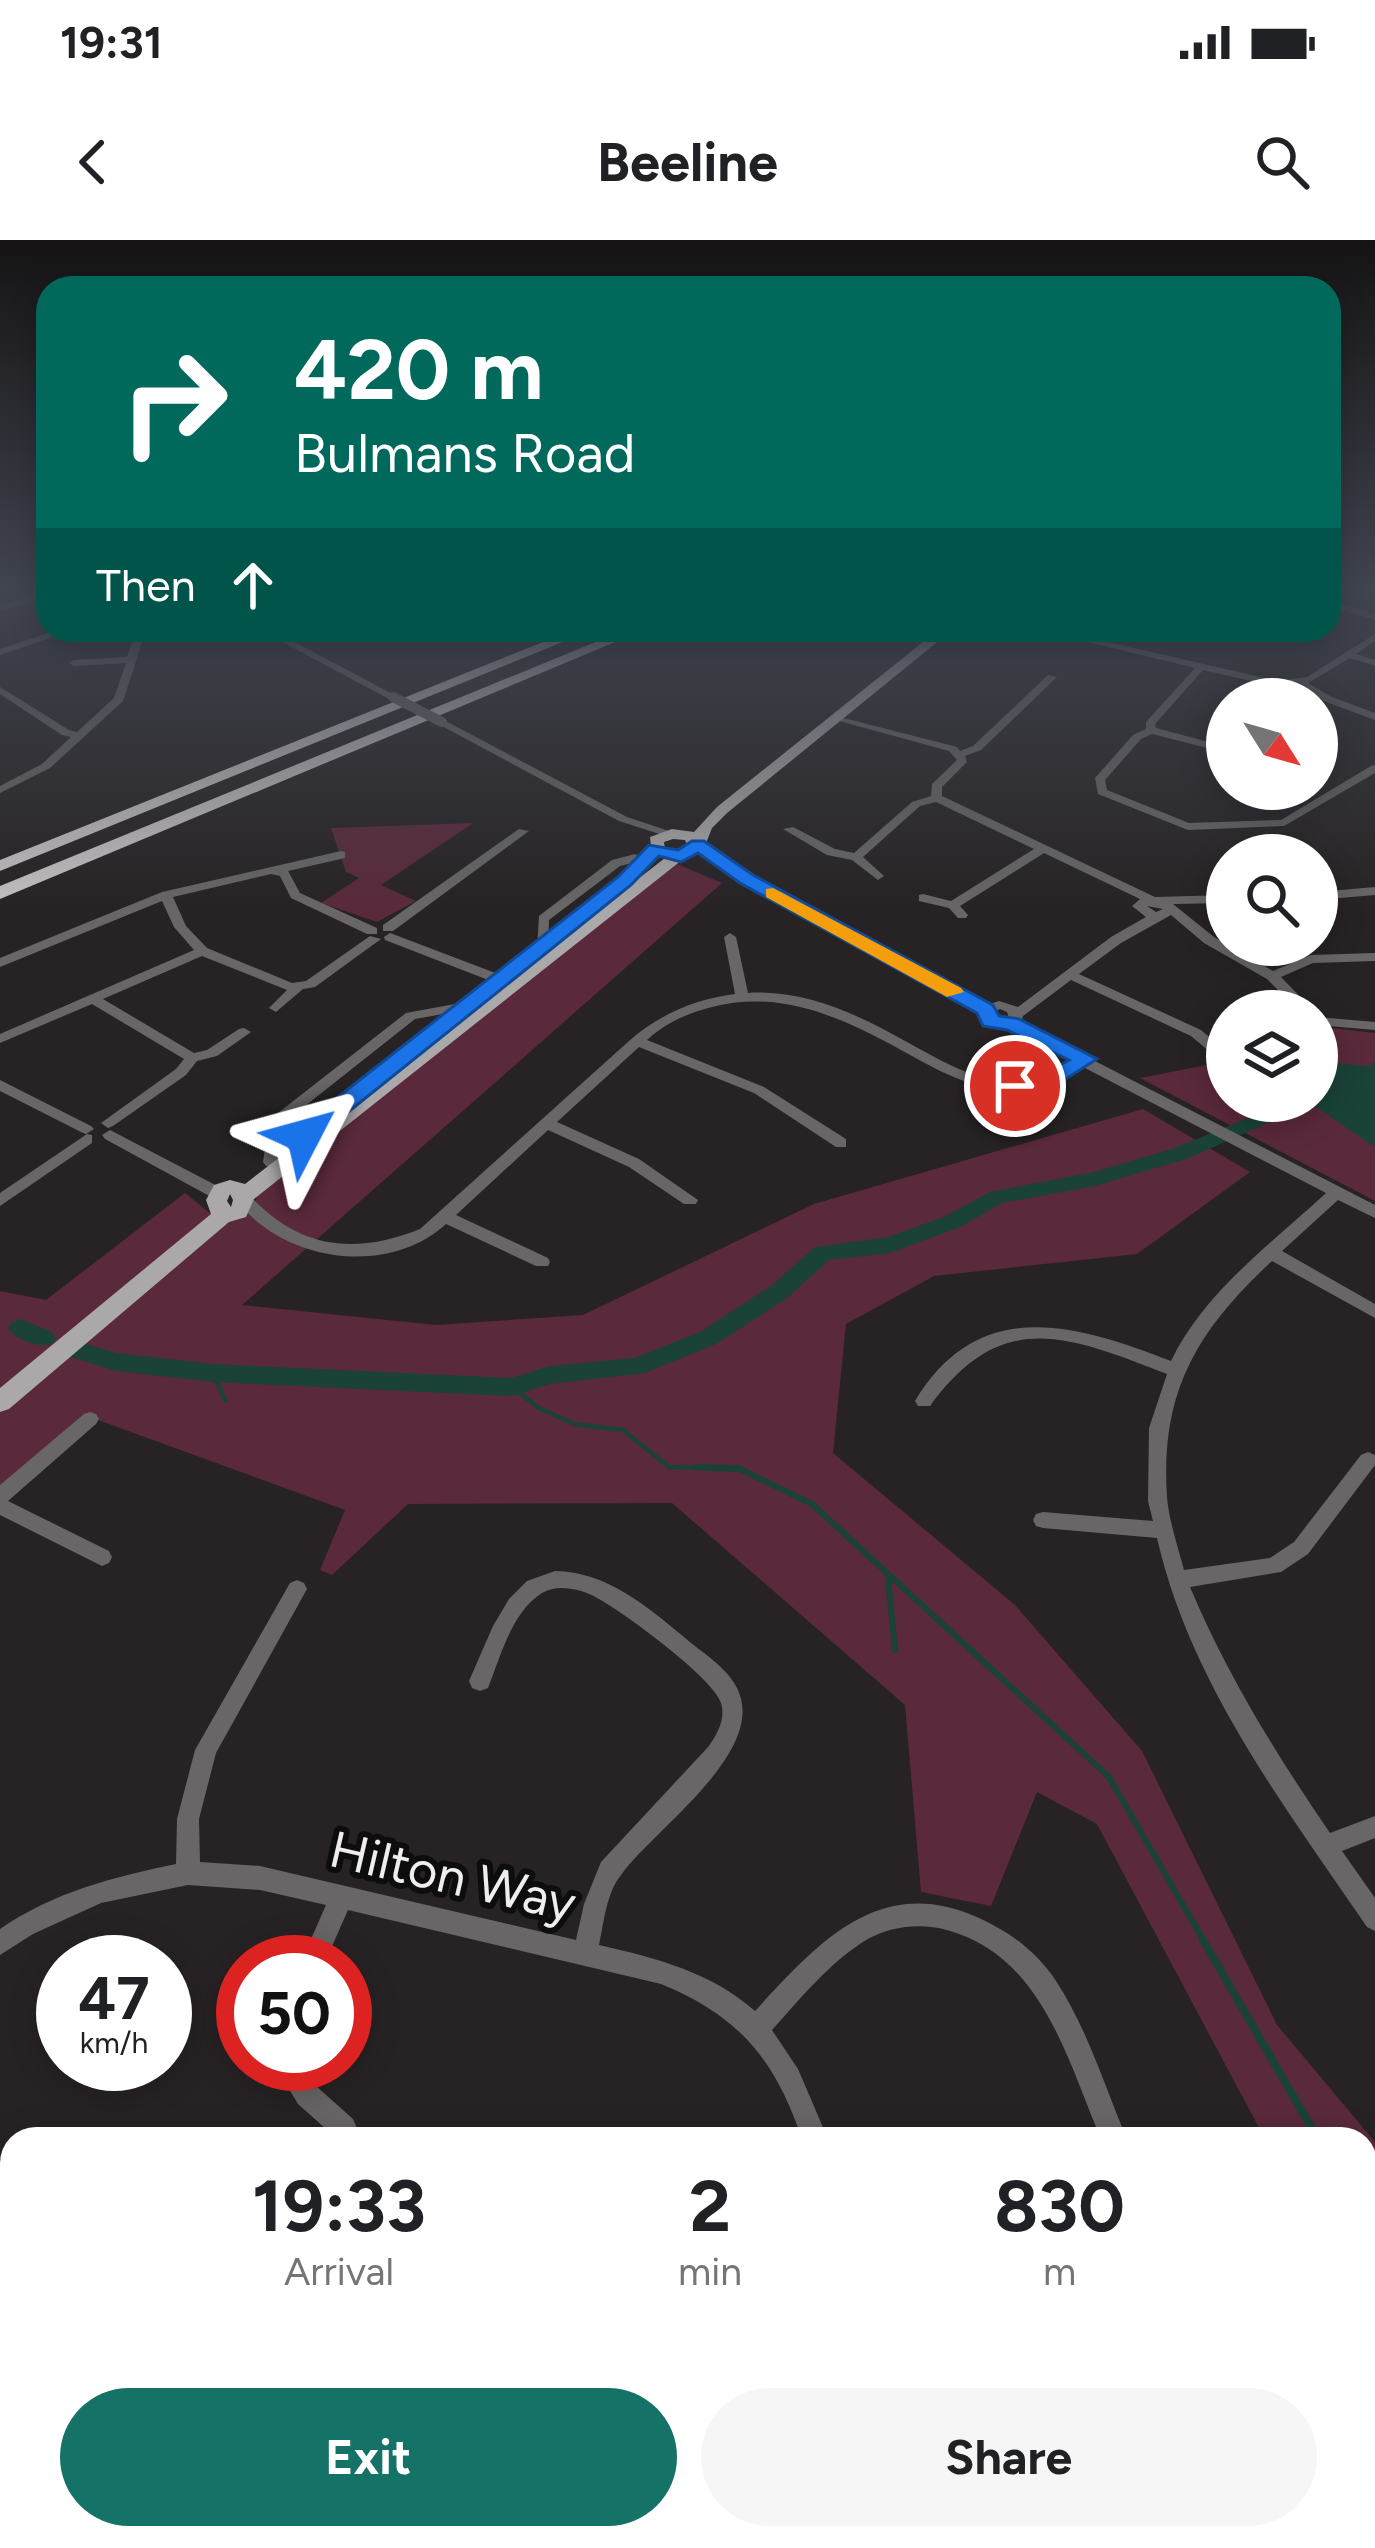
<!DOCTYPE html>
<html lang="en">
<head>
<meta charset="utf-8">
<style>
  body { margin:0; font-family:Figtree,sans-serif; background:#f6f6f6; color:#202124; height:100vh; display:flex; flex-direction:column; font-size:45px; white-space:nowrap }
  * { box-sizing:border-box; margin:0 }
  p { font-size:39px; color:#757577 }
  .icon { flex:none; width:66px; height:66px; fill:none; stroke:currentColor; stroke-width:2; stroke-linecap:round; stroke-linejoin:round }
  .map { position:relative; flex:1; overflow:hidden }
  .side { position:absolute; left:0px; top:1887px; width:1377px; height:423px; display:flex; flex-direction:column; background:#fff; border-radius:36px 36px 0 0; box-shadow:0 6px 30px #0003 }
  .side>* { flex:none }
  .banner { position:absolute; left:36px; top:36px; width:1305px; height:366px; border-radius:36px; box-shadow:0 6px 30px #0003; background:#00695c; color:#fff; overflow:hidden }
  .needle { width:78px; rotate:127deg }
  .controls { position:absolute; left:1206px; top:438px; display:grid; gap:24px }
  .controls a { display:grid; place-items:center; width:132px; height:132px; border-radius:50%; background:#fff; box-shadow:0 6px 30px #0003; font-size:60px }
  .speed { position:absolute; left:36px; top:1695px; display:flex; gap:24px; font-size:60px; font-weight:700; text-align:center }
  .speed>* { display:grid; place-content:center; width:156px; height:156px; border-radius:50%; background:#fff; box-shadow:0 6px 30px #0003; line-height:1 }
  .speed small { font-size:30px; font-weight:400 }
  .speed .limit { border:18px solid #d22; background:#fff; color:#111 }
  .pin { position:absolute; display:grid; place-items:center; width:102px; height:102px; color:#fff; margin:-51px; border:6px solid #fff; border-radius:50%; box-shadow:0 3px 12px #0007 }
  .me { position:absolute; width:132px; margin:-66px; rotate:51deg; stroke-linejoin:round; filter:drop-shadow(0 0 9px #0008) }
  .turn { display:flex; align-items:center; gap:42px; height:252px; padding:0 60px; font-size:54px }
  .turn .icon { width:156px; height:156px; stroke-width:2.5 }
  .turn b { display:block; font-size:84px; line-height:102px }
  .then { display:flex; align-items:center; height:114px; padding:0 60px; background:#0003; gap:24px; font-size:45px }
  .eta { display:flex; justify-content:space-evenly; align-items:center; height:204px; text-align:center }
  .eta b { font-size:72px; font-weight:700; line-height:84px }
  .action { display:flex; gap:24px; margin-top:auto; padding:24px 60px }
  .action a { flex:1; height:138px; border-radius:72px; background:#157266; color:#fff; font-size:48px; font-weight:700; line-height:138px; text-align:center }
  .action a+a { background:#f6f6f6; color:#202124 }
  .status { display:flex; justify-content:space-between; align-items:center; height:84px; padding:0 60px; background:#fff; direction:ltr }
  .status svg { height:33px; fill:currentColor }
  header { display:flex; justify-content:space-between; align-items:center; height:156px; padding:0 60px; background:#fff; font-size:54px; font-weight:700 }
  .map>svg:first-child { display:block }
  .green { fill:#5a293c }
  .water { fill:#1a4239 }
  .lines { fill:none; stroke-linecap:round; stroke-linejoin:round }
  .stream-far2 { stroke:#1a4239; stroke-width:4.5 }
  .stream-far1 { stroke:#1a4239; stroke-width:6 }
  .stream { stroke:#1a4239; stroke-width:8 }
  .river { fill:#1a4239; fill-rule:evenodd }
  .minor { fill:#686666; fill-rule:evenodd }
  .major { fill:#aba8a9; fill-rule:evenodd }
  .highway { fill:#c6c2c3; fill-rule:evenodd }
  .minor-bridge { stroke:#686666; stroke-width:10 }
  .route { fill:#1a73e8; stroke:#114b97; stroke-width:3 }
  .slow { fill:#f59e0b }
  .labels { text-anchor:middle; stroke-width:12; stroke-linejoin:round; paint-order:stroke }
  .near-street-label { font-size:51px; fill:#efeded; stroke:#0e0d0d }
</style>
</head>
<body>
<div class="status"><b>19:31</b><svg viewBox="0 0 49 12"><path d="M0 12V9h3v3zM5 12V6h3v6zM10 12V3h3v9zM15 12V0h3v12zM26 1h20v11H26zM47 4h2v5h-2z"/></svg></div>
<header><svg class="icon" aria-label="back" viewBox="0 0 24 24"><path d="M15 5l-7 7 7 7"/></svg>Beeline<svg class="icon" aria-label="search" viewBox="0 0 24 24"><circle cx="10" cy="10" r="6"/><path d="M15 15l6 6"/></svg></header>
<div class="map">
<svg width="1375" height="2308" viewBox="0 0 1375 2308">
  <rect width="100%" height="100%" fill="#272324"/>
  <g class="green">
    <polygon points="473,583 381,645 416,661 377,682 321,663 359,638 346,632 331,588"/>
    <polygon points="677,624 722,643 242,1065 436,1085 583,1075 814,964 1143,869 1250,932 1137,1014 934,1036 846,1084 833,1213 1015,1365 1142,1511 1277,1785 1375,1902 1375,2107 1365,2088 1365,1899 1265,1899 1097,1584 1037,1552 991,1666 921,1652 905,1465 672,1263 408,1264 332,1335 320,1330 345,1270 98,1180 0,1266 0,1051 46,1060 185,953 221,982 255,961 261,945"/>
    <polygon points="1332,788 1375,793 1375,961 1140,838 1227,821 1227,861 1317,861 1317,792"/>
  </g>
  <polygon class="water" points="1375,821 1375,907 1307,861 1317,861 1317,834 1331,832 1336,823 1369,826"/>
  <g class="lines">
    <g class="stream-far2">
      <polyline points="213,1133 225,1160"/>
      <polyline points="512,1147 539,1168 574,1184 623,1190 669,1227 743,1230"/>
    </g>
    <g class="stream-far1">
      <polyline points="696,1227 738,1228 812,1264 1109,1537 1205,1703"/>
      <polyline points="888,1338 895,1410"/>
    </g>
    <g class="stream">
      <polyline points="1203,1700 1318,1899"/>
      <polyline points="1365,1980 1375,1997"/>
    </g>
    <g class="river">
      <polygon points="1289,861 1317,861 1189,918 1095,946 1002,963 960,987 890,1013 829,1020 787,1058 716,1104 645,1133 550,1144 512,1156 213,1142 116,1131 65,1115 61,1109 73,1100 116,1113 213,1124 512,1138 550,1126 635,1118 700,1092 771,1046 815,1007 888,997 944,977 990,952 1094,932 1175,908"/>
      <path d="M20,1079L52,1092L56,1098L52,1104C39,1108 15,1100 8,1088L12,1082Z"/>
    </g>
    <g class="minor">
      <polygon points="48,351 48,357 0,371 0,365"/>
      <polygon points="1329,360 1375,374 1375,380 1329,366"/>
      <polygon points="58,390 73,390 0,415 0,409"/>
      <polygon points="136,390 146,390 123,461 50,528 0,553 0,546 42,524 71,497 62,495 0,454 0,447 69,490 77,492 114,458 126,423 74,426 69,423 74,420 127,417"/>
      <polygon points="260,390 272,390 398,457 389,459"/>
      <polygon points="1039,390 1056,390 1277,441 1307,437 1375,394 1375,401 1356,414 1375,420 1375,426 1350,418 1308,443 1332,457 1375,473 1375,480 1324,461 1297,445 1277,447 1203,430 1155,484 1156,488 1227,507 1227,513 1152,494 1141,499 1105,540 1107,550 1189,583 1281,580 1371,526 1375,525 1375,533 1284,586 1188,590 1098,554 1095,538 1133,495 1146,489 1146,482 1195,428"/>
      <polygon points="1230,390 1242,390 1231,397 1225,397 1225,393"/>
      <path d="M1048,435L1057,437L981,510L965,516L967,522L942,547V556L1155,657L1227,655V663L1173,664L1214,697L1273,731L1311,715L1375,713V721L1313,723L1281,737L1314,771H1299L1267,739L1204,703L1171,675L1121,703L1079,734L1201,790L1227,812V818H1217L1191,796L1071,740L1023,776L1021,783L1083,815L1091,816L1093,820L1375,965V978L1338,960L1282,1011L1375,1064V1078L1272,1021C1197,1091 1160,1151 1167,1257C1169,1281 1178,1307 1184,1330L1270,1318L1294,1302L1361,1215L1368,1212L1375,1215V1225L1308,1314L1281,1332L1190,1347C1227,1435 1276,1514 1330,1593L1375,1576V1598L1342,1611L1375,1658V1691L1367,1687C1285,1567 1190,1443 1157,1298L1043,1288L1036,1286L1033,1280L1036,1274L1043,1272L1153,1281L1148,1261L1149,1188L1167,1134C1068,1096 1002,1067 930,1166H918L915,1161C979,1055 1075,1084 1171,1121C1204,1052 1271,1004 1326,953L1083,827C1065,838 1047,848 1024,850C984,854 946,835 912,816C849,781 785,748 712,767C688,773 665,783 647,800L764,847L846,899V907H836L754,853L639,807L557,882L639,919L698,960L696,964H684L629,927L548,890L456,975L548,1018L550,1022L548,1026H536L446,984C388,1037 285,1022 238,962L240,958H252C301,1009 355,1015 420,989L629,801C657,776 694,759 735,754L724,697L730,693L736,697L748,753C805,749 859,775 907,802C942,821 979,844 1021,842C1040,840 1056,831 1072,821L1008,787L1001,789L982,782L979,772L742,642L692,605L702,602L750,636L987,765L999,761L1018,767L1111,697L1146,677L1132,666L1140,659L1044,613L960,666L968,675L966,678H958L949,668L919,661V655L923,654L951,661L1034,609L936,562L920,566L863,617L884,636L878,640L852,620L827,615L783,589L793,587L835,609L854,613L912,562L931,556L932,544L957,520L949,511L832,479V475L957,507L960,511L973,506ZM1147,666L1163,669L1156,672ZM1000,769L1007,772L1009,778L1002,780L994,777L993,772Z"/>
      <polygon points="442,479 627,577 678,594 672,598 619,581 438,484 437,482"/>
      <polygon points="519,589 529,591 393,691 383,691 383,685"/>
      <polygon points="341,611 345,612 345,618 288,631 300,653 377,688 377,694 367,694 291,658 280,636 271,634 173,657 186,686 207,708 292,743 306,741 370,696 381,699 315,747 303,749 276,772 269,768 287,750 202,716 103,759 194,813 207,810 239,789 244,788 251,792 217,816 197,821 186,835 113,886 108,888 101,883 176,829 184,819 92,764 0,803 0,794 194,710 174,687 162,661 0,727 0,718 162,652"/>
      <polygon points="635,614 641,618 639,621 620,626 549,680 548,707 537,710 539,676 612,620"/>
      <polygon points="1375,647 1375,655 1317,660 1317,652"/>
      <polygon points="390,693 506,737 508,740 501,744 496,743 385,700 384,697"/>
      <polygon points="466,762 473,766 471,769 415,779 281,885 279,922 271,927 266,926 263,922 269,880 406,773"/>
      <polygon points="1317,777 1375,782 1375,790 1317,785"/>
      <polygon points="0,840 91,886 94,889 86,894 81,892 0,851"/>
      <polygon points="110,890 225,950 227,954 219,959 213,958 105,899 102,895"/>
      <polygon points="87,894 92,895 92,903 0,966 0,953"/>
      <polygon points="90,1172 96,1174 99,1179 96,1184 8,1261 109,1311 112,1317 109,1323 102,1326 0,1275 0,1245 84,1174"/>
      <path d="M555,1331C607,1332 645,1365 684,1397C702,1413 726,1426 737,1448C769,1511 654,1589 621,1635C606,1654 604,1682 599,1705C656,1718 711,1732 755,1771C817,1704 879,1632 979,1678C1010,1692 1037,1712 1056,1741C1087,1788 1105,1847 1127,1899H1101C1067,1819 1042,1716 947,1690C920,1683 891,1686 866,1700C829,1723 801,1758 772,1790L798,1829L828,1899H802C775,1819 739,1776 661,1744L348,1670L325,1722H301L326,1665L260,1650L188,1645L101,1663L33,1694L0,1715V1689C54,1652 113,1637 176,1624L177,1579L195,1510L290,1343L297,1340L304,1343L307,1349L216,1513L199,1579L200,1622L260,1626L576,1700L584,1664L601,1622L709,1506C717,1494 726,1479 721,1463C715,1439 613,1363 587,1353C574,1348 555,1345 542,1353C511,1373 501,1416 488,1448L480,1451L472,1448L469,1441L493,1386L509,1359L527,1341Z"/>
      <polygon points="274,1824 302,1824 316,1846 353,1879 357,1888 353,1897 335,1897 298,1864"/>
      <polygon points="0,2033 12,2039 12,2071 0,2065"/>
      <polygon points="157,2298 187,2298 191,2308 161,2308"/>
      <polygon points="834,2298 865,2298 861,2308 830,2308"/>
      <polygon points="1327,2298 1357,2298 1358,2301 1356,2308 1323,2308"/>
    </g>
    <path class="major" d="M938,390H952L727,573L712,588L703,611L682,620L254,959L246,977L229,982L9,1169L0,1172V1148L211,974L206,960L214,945L230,940L245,944L665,618L652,615L650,597L672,589L694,592L717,567ZM673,599L685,600L688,606L679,611L665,609L664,602ZM230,954L233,960L231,967L227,961Z"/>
    <g class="highway">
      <polygon points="573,390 592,390 0,631 0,620"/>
      <polygon points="625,390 644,390 0,659 0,646"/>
    </g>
    <polyline class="minor-bridge" points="393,457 442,482"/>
  </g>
  <linearGradient id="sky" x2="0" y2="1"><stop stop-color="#151314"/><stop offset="0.52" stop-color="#414550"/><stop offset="1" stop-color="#414550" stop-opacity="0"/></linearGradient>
  <rect width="1375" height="672" fill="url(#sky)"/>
  <polygon class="route" points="692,601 704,601 753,635 993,765 999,776 1019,779 1097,819 1053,847 1007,851 1007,841 1040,836 1069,820 1007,790 983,786 977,773 740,643 698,613 681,622 659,616 631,645 312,901 296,901 296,890 618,637 649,605 678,610"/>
  <polygon class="slow" points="773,648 961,748 964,752 947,757 766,657 766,649"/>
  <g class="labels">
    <g class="near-street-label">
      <text transform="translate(453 1636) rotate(13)" y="18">Hilton Way</text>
    </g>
  </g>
</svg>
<div class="controls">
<a><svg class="needle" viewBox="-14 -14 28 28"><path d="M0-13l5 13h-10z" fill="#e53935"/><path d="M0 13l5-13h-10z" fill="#757577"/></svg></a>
<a><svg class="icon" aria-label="search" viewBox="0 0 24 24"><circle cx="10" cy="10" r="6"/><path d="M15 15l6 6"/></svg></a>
<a><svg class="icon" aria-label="layers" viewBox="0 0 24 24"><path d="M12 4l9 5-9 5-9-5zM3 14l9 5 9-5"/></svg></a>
</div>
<div class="speed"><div>47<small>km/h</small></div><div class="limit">50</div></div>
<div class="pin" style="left:1015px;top:846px;background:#d93025"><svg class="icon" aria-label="arrive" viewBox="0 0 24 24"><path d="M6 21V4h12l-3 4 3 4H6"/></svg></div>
<svg class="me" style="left:304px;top:896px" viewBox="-20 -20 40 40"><path d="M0-17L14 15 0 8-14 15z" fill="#1a73e8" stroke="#fff" stroke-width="4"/></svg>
<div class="banner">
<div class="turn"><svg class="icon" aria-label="right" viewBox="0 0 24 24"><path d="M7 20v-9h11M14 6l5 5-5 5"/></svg><div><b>420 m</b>Bulmans Road</div></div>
<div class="then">Then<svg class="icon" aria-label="ahead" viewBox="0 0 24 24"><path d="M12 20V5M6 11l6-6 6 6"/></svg></div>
</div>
<section class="side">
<div class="eta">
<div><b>19:33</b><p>Arrival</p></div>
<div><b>2</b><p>min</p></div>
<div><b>830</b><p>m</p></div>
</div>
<div class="action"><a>Exit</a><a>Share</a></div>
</section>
</div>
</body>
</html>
